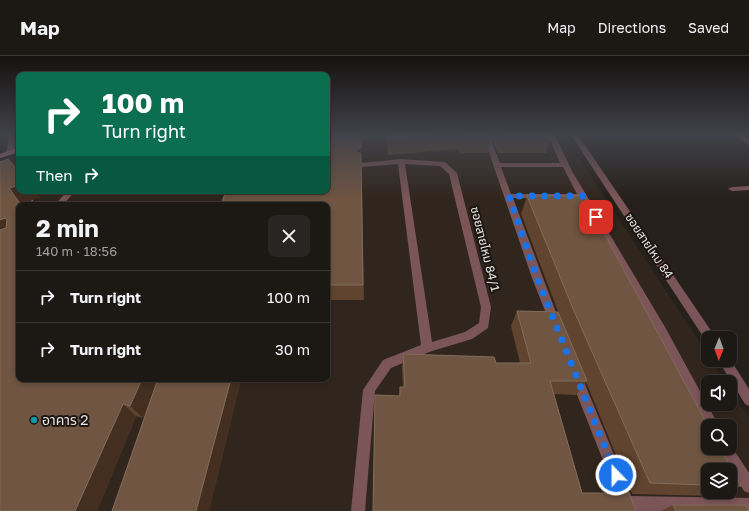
<!DOCTYPE html>
<html lang="en">
<head>
<meta charset="utf-8">
<style>
  body { margin:0; font-family:"Golos Text","Noto Sans Thai",sans-serif; background:#292522; color:#f1f3f6; height:100vh; display:flex; flex-direction:column; font-size:15px; white-space:nowrap }
  * { box-sizing:border-box; margin:0 }
  p { font-size:13px; color:#a0a0a0 }
  .icon { flex:none; width:22px; height:22px; fill:none; stroke:currentColor; stroke-width:2; stroke-linecap:round; stroke-linejoin:round }
  .map { position:relative; flex:1; overflow:hidden }
  .panel { position:absolute; left:16px; top:146px; width:314px; height:180px; display:flex; flex-direction:column; background:#1c1814; border-radius:8px; box-shadow:0 2px 6px #0003,0 0 0 1px #3a3734 }
  .panel>* { flex:none }
  .banner { position:absolute; left:16px; top:16px; width:314px; height:122px; border-radius:8px; box-shadow:0 2px 6px #0003,0 0 0 1px #3a3734; background:#0b6e4f; color:#fff; overflow:hidden }
  .needle { width:26px; rotate:181deg }
  .controls { position:absolute; left:701px; top:275px; display:grid; gap:8px }
  .controls a { display:grid; place-items:center; width:36px; height:36px; border-radius:8px; background:#1c1814; box-shadow:0 2px 6px #0003,0 0 0 1px #3a3734; font-size:20px }
  .pin { position:absolute; display:grid; place-items:center; width:34px; height:34px; color:#fff; margin:-17px; border-radius:8px; box-shadow:0 2px 6px #0006 }
  .me { position:absolute; width:44px; margin:-22px; rotate:338deg; stroke-linejoin:round; filter:drop-shadow(0 0 3px #0008) }
  .turn { display:flex; align-items:center; gap:14px; height:84px; padding:0 20px; font-size:18px }
  .turn .icon { width:52px; height:52px; stroke-width:2.5 }
  .turn b { display:block; font-size:28px; line-height:34px }
  .then { display:flex; align-items:center; height:38px; padding:0 20px; background:#0003; gap:8px; font-size:15px }
  .round { display:grid; place-items:center; flex:none; width:42px; height:42px; border-radius:8px; background:#292522 }
  .headline { display:flex; align-items:center; justify-content:space-between; height:68px; padding:0 20px }
  h1 { font-size:24px; font-weight:700; line-height:30px }
  ul { padding:0; list-style:none }
  li { display:flex; align-items:center; gap:12px; height:52px; padding:0 20px; border-top:1px solid #3a3734 }
  li div { flex:1 }
  li b { display:block; font-size:15px }
  li em { font-style:normal }
  header { display:flex; align-items:center; gap:24px; box-sizing:border-box; height:56px; padding:0 20px; background:#1c1814; border-bottom:1px solid #3a3734 }
  header strong { font-size:19px }
  nav { display:flex; gap:22px; margin-inline-start:auto; font-size:14px }
  .map>svg:first-child { display:block }
  .built { fill:#31261d; fill-rule:evenodd }
  .lines { fill:none; stroke-linecap:round; stroke-linejoin:round }
  .path { stroke:#7a7571; stroke-width:2; stroke-dasharray:1 2.5; stroke-linecap:butt }
  .service { fill:#7c5558; fill-rule:evenodd }
  .minor { fill:#7c5558; fill-rule:evenodd }
  .secondary { fill:#b07277; fill-rule:evenodd }
  .wall { fill:#60442f }
  .shaded-wall { fill:#432e1f }
  .building { fill:#6f5542; stroke:#826c5b }
  .route { stroke:#1a73e8; stroke-width:7; stroke-dasharray:0 12.6 }
  .culture-dot { fill:#0f9aa8; stroke:#1c1612; stroke-width:1.5 }
  .labels { text-anchor:middle; stroke-width:4; stroke-linejoin:round; paint-order:stroke }
  .street-label { font-size:12px; fill:#e9e5e2; stroke:#1c1612 }
  .near-poi-label { font-size:14px; fill:#e9e5e2; stroke:#1c1612; text-anchor:start }
</style>
</head>
<body>
<header>
<strong>Map</strong>
<nav><a>Map</a><a>Directions</a><a>Saved</a></nav>
</header>
<div class="map">
<svg width="749" height="455" viewBox="0 0 749 455">
  <rect width="100%" height="100%" fill="#26201b"/>
  <path class="built" d="M327,79H564L708,299V304H711L725,326H708V348H730V333L749,362V455H0V105L19,99V135H327ZM19,149H327V323H19ZM708,370H730V392H708ZM708,414H730V436H708Z"/>
  <g class="lines">
    <polyline class="path" points="32,144 36,149"/>
    <g class="service">
      <path d="M483,79H489L500,107H560L548,79H555L572,115L665,271L719,370H708L707,375L658,278L580,142H513L560,267L559,270L555,271L551,270L532,222ZM501,111H563L577,138H511Z"/>
      <path d="M401,103L445,106L457,117L491,251L488,272L472,283L429,296L391,312L375,335L365,455H351L363,334L383,304L421,289L398,108L361,111L357,109L361,107ZM405,108L440,110L449,118L481,251L479,267L465,276L432,286Z"/>
      <polygon points="19,111 19,116 0,122 0,117"/>
      <polygon points="67,135 75,135 63,149 55,149"/>
      <polygon points="248,135 256,135 253,144 243,149 233,149 246,141"/>
      <polygon points="576,316 580,317 582,321 631,440 749,442 749,455 623,455 570,321 572,317"/>
      <polygon points="730,388 749,417 749,437 744,435 718,392 730,392"/>
    </g>
    <g class="minor">
      <polygon points="7,79 13,79 15,83 14,97 10,99 6,97 9,83"/>
      <polygon points="571,79 578,79 716,282 708,282 708,286 706,285"/>
      <polygon points="736,79 743,79 749,84 749,90"/>
      <polygon points="749,130 749,134 732,135 728,133 732,131"/>
      <polygon points="730,303 749,333 749,350 745,348 718,304"/>
    </g>
    <polygon class="secondary" points="16,92 19,92 19,96 0,102 0,98"/>
  </g>
  <g class="wall">
    <polygon points="361,79 364,244 327,244 327,149 221,148 270,138"/>
    <polygon points="387,79 550,79 551,81 546,97 498,97 491,81 488,97 459,97 458,93 388,99"/>
    <polygon points="0,106 40,141 21,147 23,149 19,149 19,323 241,323 209,455 112,455 149,347 143,362 136,360 97,455 0,455"/>
    <polygon points="527,140 584,140 708,370 708,392 720,392 741,430 730,434 730,414 708,414 708,436 726,436 716,440 632,438 586,326 576,339 554,338 582,437 629,437 636,455 373,455 375,339 399,340 400,331 403,331 402,312 403,298 494,301 496,307 520,307 511,270 517,255 558,256 559,258 521,158"/>
    <polygon points="673,449 749,455 660,455"/>
  </g>
  <g class="shaded-wall">
    <polygon points="361,79 364,244 361,106 355,95"/>
    <polygon points="19,129 19,135 35,135 40,141 21,147 23,149 21,149 9,132"/>
    <polygon points="41,135 56,135 44,139"/>
    <polygon points="5,162 18,178 0,184 0,164"/>
    <polygon points="142,323 158,323 143,362 130,350"/>
    <polygon points="231,323 241,323 209,455 196,455"/>
    <polygon points="123,348 136,360 97,455 75,455"/>
  </g>
  <g class="building">
    <polygon points="327,79 361,79 361,91 355,95 361,98 363,229 327,229 327,149 75,149 80,147 221,148 225,138 270,138 271,135 327,135"/>
    <polygon points="388,79 434,79 389,83"/>
    <polygon points="461,79 491,79 491,81 462,81"/>
    <polygon points="501,79 550,79 551,81 502,81"/>
    <polygon points="8,103 19,115 19,129 9,132 21,149 19,149 19,323 142,323 130,350 123,348 75,455 0,455 0,174 6,172 7,164 5,162 0,164 0,106"/>
    <polygon points="527,140 584,140 708,370 708,392 720,392 741,430 730,430 730,414 708,414 708,429 650,427 574,255"/>
    <polygon points="517,255 558,256 587,325 550,325 582,437 629,437 636,455 373,455 375,339 400,340 400,331 405,331 403,298 494,301 496,307 531,307"/>
    <polygon points="158,323 231,323 196,455 112,455"/>
    <polygon points="673,449 746,449 749,455 676,455"/>
  </g>
  <linearGradient id="sky" x2="0" y2="1"><stop stop-color="#15120f"/><stop offset="0.55" stop-color="#41424a"/><stop offset="1" stop-color="#41424a" stop-opacity="0"/></linearGradient>
  <rect width="749" height="143" fill="url(#sky)"/>
  <g class="lines">
    <polyline class="route" points="596,161 583,140 509,140 537,222 616,419"/>
  </g>
  <circle class="culture-dot" cx="34" cy="364" r="4"/>
  <g class="labels">
    <g class="street-label">
      <text transform="translate(649 190) rotate(56)" y="4">ซอยสายไหม 84</text>
      <text transform="translate(485 193) rotate(76)" y="4">ซอยสายไหม 84/1</text>
    </g>
    <g class="near-poi-label">
      <text x="42" y="369">อาคาร 2</text>
    </g>
  </g>
</svg>
<div class="controls">
<a><svg class="needle" viewBox="-14 -14 28 28"><path d="M0-13l5 13h-10z" fill="#e53935"/><path d="M0 13l5-13h-10z" fill="#a0a0a0"/></svg></a>
<a><svg class="icon" aria-label="sound" viewBox="0 0 24 24"><path d="M4 9h4l5-4v14l-5-4H4zM17 9q2 3 0 6"/></svg></a>
<a><svg class="icon" aria-label="search" viewBox="0 0 24 24"><circle cx="10" cy="10" r="6"/><path d="M15 15l6 6"/></svg></a>
<a><svg class="icon" aria-label="layers" viewBox="0 0 24 24"><path d="M12 4l9 5-9 5-9-5zM3 14l9 5 9-5"/></svg></a>
</div>
<div class="pin" style="left:596px;top:161px;background:#d93025"><svg class="icon" aria-label="arrive" viewBox="0 0 24 24"><path d="M6 21V4h12l-3 4 3 4H6"/></svg></div>
<svg class="me" style="left:616px;top:419px" viewBox="-20 -20 40 40"><circle r="17" fill="#1a73e8" stroke="#fff" stroke-width="3"/><path d="M0-11L8 9 0 5-8 9z" fill="#fff"/></svg>
<div class="banner">
<div class="turn"><svg class="icon" aria-label="right" viewBox="0 0 24 24"><path d="M7 20v-9h11M14 6l5 5-5 5"/></svg><div><b>100 m</b>Turn right</div></div>
<div class="then">Then<svg class="icon" aria-label="right" viewBox="0 0 24 24"><path d="M7 20v-9h11M14 6l5 5-5 5"/></svg></div>
</div>
<section class="panel">
<div class="headline"><div><h1>2 min</h1><p>140 m · 18:56</p></div><a class="round"><svg class="icon" aria-label="close" viewBox="0 0 24 24"><path d="M6 6l12 12M18 6L6 18"/></svg></a></div>
<ul>
<li><svg class="icon" aria-label="right" viewBox="0 0 24 24"><path d="M7 20v-9h11M14 6l5 5-5 5"/></svg><div><b>Turn right</b></div><em>100 m</em></li>
<li><svg class="icon" aria-label="right" viewBox="0 0 24 24"><path d="M7 20v-9h11M14 6l5 5-5 5"/></svg><div><b>Turn right</b></div><em>30 m</em></li>
</ul>
</section>
</div>
</body>
</html>
